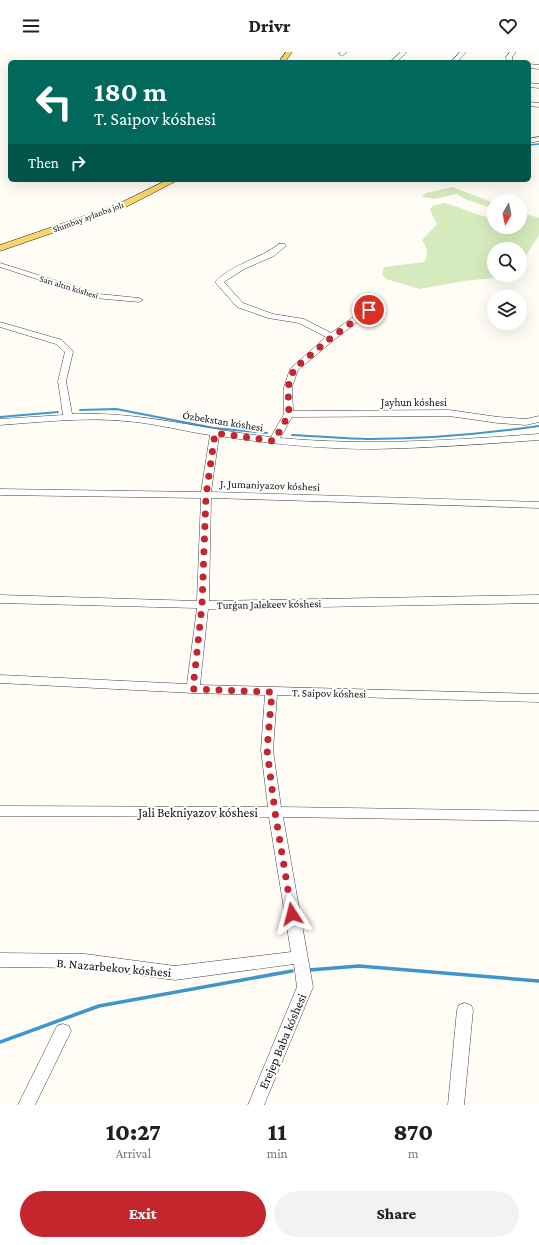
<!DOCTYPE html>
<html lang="en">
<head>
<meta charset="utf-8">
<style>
  body { margin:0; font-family:"Crimson Pro",serif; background:#f2f2f2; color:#202124; height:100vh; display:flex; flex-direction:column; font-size:15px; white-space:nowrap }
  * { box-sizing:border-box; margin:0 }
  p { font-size:13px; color:#757577 }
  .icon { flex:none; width:22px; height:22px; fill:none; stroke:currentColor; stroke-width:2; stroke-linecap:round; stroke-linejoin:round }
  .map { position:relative; height:1053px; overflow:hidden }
  .panel { display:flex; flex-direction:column; background:#fff; flex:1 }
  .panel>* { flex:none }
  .top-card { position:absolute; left:8px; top:8px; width:523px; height:122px; border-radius:6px; box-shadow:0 4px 16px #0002; background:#00695c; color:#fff; overflow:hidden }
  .needle { width:26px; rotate:189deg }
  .tools { position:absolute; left:487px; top:142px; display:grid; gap:8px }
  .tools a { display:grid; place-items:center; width:40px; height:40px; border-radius:50%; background:#fff; box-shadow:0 4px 16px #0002; font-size:20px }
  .pin { position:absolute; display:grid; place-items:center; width:34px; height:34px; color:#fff; margin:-17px; border:2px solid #fff; border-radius:50%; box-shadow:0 1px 4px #0007 }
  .me { position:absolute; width:44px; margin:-22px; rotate:351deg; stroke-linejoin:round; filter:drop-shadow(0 0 3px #0008) }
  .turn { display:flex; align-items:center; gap:14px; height:84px; padding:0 20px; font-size:18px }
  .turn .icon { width:52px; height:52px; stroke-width:2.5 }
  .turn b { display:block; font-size:28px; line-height:34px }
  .then { display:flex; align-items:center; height:38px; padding:0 20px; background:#0003; gap:8px; font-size:15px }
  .eta { display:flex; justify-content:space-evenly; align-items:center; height:68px; text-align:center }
  .eta b { font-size:24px; font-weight:800; line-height:28px }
  .cta { display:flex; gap:8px; margin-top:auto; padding:8px 20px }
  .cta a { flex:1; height:46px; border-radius:24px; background:#c4262e; color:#fff; font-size:16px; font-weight:800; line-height:46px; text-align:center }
  .cta a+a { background:#f2f2f2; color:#202124 }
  header { display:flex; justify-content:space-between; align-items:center; height:52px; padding:0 20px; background:#fff; font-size:18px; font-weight:800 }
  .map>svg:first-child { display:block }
  .green { fill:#d5ebbd }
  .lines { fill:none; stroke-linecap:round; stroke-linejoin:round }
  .stream-far2 { stroke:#3f96cf; stroke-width:1.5 }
  .stream-far1 { stroke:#3f96cf; stroke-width:2 }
  .stream { stroke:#3f96cf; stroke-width:3.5 }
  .minor-casing { stroke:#444; stroke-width:1 }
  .major-casing { stroke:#222; stroke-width:1 }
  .minor { fill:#fff; fill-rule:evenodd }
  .major { fill:#f9d66b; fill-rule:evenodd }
  .route { stroke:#c4262e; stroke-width:7; stroke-dasharray:0 12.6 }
  .labels { text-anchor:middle; stroke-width:4; stroke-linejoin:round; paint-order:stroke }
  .far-street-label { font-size:9px; fill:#111; stroke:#fff }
  .street-label { font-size:11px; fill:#111; stroke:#fff }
  .near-street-label { font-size:13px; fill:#111; stroke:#fff }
</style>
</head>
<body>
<header><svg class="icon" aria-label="menu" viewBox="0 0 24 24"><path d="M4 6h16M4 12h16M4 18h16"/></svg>Drivr<svg class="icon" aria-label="heart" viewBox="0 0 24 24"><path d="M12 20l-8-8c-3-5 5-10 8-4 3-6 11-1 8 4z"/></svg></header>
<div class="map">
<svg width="539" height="1053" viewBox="0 0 539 1053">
  <rect width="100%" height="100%" fill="#fffdf5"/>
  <g class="green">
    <polygon points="452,135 494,151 494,157 467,148 456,142 435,147 422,145 426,141"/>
    <path d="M444,151C462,154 476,166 494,165V175H520V160L539,166V183L520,213V197H494V223H514L513,224L464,229L420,237L386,227L382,223L384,215L424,210C429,201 427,196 422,188L437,172L430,158L432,154Z"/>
  </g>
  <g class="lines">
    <polyline class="stream-far2" points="529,93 539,92"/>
    <g class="stream-far1">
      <polyline points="80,358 116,357 214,376 267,381"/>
      <polyline points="0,365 58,360"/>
      <path d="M292,383C318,384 345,387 371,387C428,387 483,382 539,374"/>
    </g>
    <g class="stream">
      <polyline points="309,918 359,914 539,929"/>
      <polyline points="0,990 99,954 292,919"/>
    </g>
    <defs>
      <g id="minor">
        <polygon points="341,0 347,0 342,4 339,2"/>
        <polygon points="401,0 407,0 396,10 390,10"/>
        <polygon points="460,0 466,0 457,10 451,10"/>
        <polygon points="510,0 516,0 512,5 513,10 507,10 506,5"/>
        <polygon points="529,12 539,13 539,17 529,16"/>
        <polygon points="529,31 539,32 539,36 529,35"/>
        <polygon points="529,50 539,51 539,55 529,54"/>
        <polygon points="539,85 539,89 529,91 529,87"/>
        <path d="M279,192H285L286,194L274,204L244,217L224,230L243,251L273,262L304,267L331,281L366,256H372L373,258L335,287L298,318L292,335L293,359L449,358L498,365L526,367L539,364V370L526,373L498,371L449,364L292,365L280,386C367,394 453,388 539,382V388C484,392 429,396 374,397C322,397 271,392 219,384L211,440L539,450V456L211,446L209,549L539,543V551L208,557L200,633L539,642V650L277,643L273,698L281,755L539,759V769L283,765L313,935L264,1053H248L297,935L294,912L175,928L85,916L0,915V901L85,902L175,914L291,900L269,765L0,764V754L268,755L261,698L265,643L193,641L0,631V623L187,632L197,556L0,551V543L197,549L201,446L0,443V437L201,440L210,383C182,379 154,371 125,369C84,365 42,370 0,373V367L63,363L58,329L65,300L56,292L0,275V270L62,288L72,298L73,300L66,329L72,362C140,359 205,378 271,385L284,362V335L290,317L326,285L299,271L268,266L237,255L215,230C232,212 260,207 279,192Z"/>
        <polygon points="0,211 99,242 139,246 143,248 139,250 95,246 0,215"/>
        <polygon points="465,951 471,953 473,958 464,1053 448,1053 457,958 459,953"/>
        <polygon points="63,972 69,974 71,979 35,1053 18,1053 57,974"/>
      </g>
      <g id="major">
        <polygon points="286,0 292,0 285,10 279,10"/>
        <polygon points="167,128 178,128 122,157 0,199 0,193 116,153"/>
      </g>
    </defs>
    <use href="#minor" class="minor-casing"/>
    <use href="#major" class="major-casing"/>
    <use href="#minor" class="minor"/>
    <use href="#major" class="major"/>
  </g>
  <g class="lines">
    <polyline class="route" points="292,862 275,760 267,698 272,640 193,637 202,553 206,444 215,381 274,389 289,362 288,335 294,317 332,285 369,258"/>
  </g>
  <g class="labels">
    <g class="far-street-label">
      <text transform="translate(88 165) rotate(-20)" y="3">Shımbay aylanba jolı</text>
      <text transform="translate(69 235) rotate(17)" y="3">Sarı altın kóshesi</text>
    </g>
    <g class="street-label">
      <text x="414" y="354">Jayhun kóshesi</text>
      <text transform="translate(223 369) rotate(9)" y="4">Ózbekstan kóshesi</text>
      <text transform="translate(270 433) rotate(2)" y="4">J. Jumaniyazov kóshesi</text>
      <text transform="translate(269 552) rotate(-1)" y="4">Turǵan Jalekeev kóshesi</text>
      <text transform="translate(329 641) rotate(1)" y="4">T. Saipov kóshesi</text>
    </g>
    <g class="near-street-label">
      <text x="198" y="765">Jali Bekniyazov kóshesi</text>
      <text transform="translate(114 915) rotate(5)" y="5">B. Nazarbekov kóshesi</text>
      <text transform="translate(282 989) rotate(-67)" y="5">Erejep Baba kóshesi</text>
    </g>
  </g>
</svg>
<div class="tools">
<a><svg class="needle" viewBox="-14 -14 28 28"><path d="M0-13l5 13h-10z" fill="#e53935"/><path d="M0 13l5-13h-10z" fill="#757577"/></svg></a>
<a><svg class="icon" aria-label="search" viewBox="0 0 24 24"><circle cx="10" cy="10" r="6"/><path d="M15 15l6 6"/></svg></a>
<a><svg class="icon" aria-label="layers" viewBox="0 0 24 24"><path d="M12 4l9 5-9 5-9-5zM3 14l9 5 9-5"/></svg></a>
</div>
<div class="pin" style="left:369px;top:258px;background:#d93025"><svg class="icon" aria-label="arrive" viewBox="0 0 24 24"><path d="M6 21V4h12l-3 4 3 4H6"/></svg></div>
<svg class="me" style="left:292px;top:862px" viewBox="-20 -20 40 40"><path d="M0-17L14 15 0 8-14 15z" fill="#c4262e" stroke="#fff" stroke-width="4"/></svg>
<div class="top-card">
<div class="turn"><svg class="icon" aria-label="left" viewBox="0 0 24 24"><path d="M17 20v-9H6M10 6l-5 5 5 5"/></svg><div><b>180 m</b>T. Saipov kóshesi</div></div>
<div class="then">Then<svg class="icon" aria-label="right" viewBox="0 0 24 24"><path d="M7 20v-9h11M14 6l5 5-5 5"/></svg></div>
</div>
</div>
<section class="panel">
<div class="eta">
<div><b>10:27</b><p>Arrival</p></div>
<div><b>11</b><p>min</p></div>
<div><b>870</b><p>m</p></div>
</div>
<div class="cta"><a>Exit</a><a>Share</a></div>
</section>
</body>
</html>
